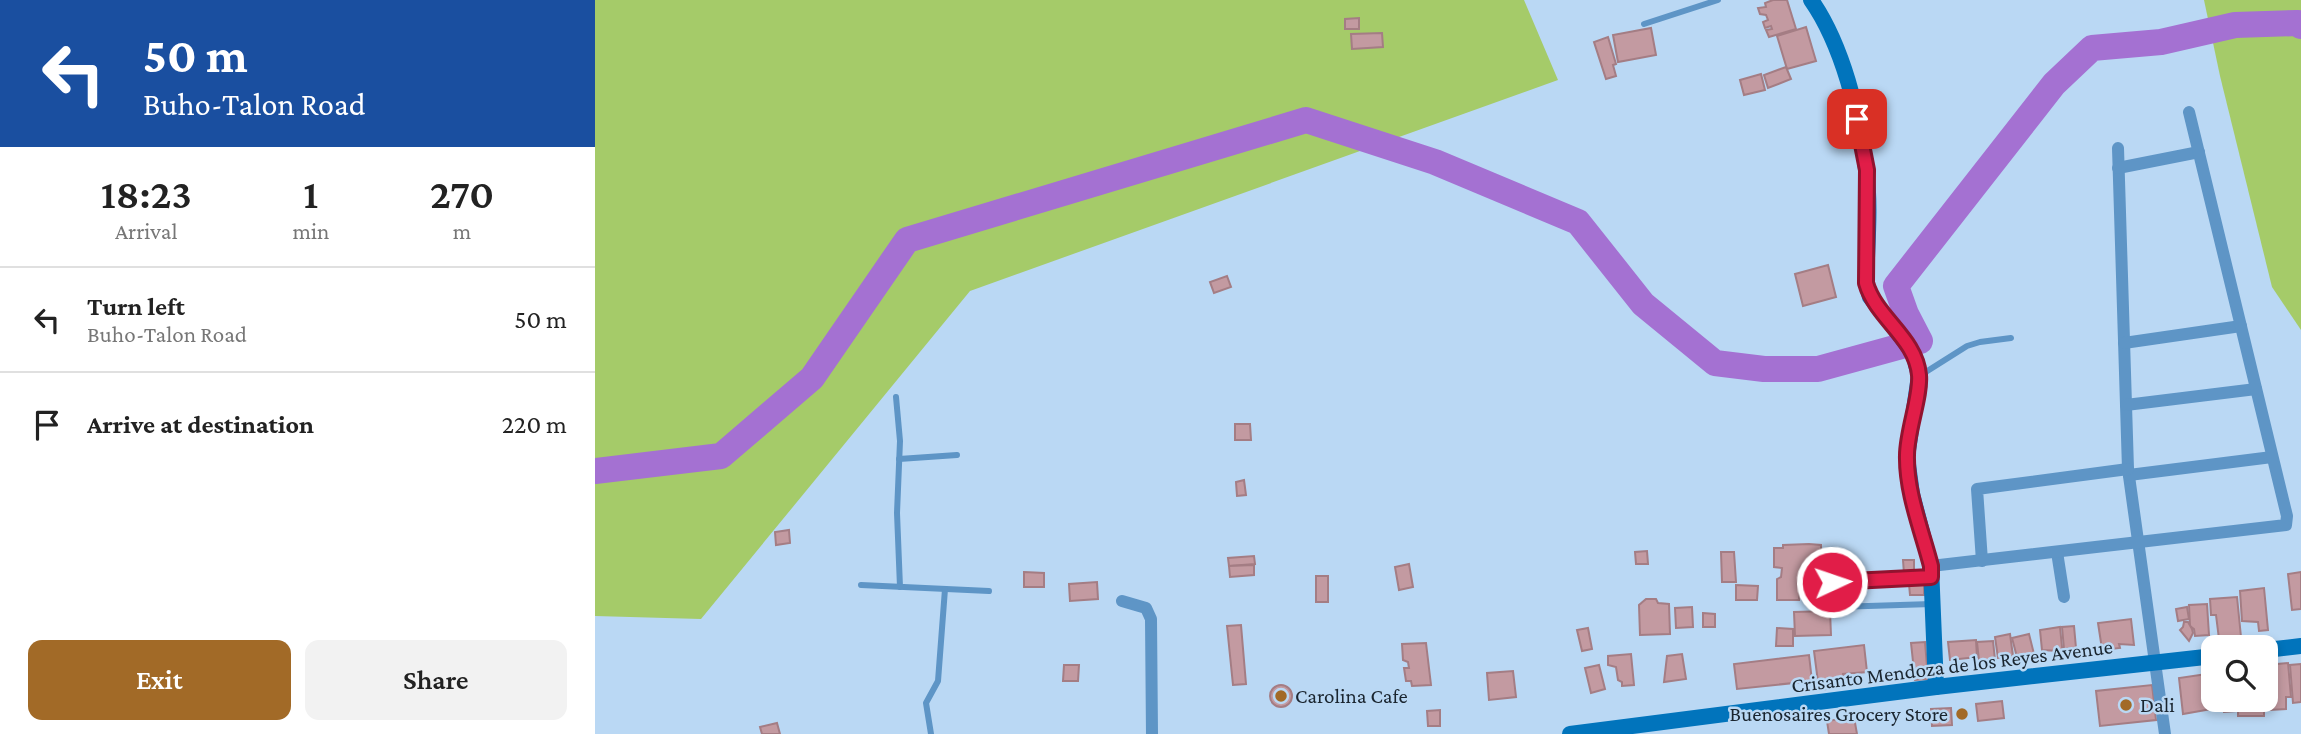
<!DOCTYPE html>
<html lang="en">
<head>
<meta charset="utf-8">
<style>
  body { margin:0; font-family:"Crimson Pro",serif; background:#f2f2f2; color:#222; height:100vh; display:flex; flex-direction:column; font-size:26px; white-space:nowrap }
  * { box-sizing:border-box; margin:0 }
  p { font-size:23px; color:#767676 }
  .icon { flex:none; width:38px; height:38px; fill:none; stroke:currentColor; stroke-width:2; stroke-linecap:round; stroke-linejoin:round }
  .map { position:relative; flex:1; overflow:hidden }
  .details { display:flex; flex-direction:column; background:#fff; width:595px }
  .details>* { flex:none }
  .hud { background:#1a4fa0; color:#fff; overflow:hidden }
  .fabs { position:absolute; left:1606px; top:635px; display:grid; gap:14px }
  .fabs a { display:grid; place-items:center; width:77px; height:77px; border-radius:14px; background:#fff; box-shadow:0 4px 10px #0003; font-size:35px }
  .pin { position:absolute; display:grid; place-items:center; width:60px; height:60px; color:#fff; margin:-30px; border-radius:14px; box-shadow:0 4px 10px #0006 }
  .me { position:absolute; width:77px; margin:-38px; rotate:87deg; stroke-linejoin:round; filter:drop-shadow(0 0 5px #0008) }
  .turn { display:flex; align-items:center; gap:24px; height:147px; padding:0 28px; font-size:32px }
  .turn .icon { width:91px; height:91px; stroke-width:2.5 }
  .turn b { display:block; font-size:49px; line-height:60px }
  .eta { display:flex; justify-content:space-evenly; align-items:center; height:119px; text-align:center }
  .eta b { font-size:42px; font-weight:600; line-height:49px }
  .button { display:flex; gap:14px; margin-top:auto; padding:14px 28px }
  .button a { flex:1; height:80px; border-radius:14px; background:#a26a27; color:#fff; font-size:28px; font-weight:600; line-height:80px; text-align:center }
  .button a+a { background:#f2f2f2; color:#222 }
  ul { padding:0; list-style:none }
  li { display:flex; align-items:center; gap:21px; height:105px; padding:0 28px; border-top:2px solid #e0e0e0 }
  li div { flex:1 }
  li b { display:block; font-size:26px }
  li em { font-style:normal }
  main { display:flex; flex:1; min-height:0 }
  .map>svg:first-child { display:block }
  .green { fill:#a5cb69 }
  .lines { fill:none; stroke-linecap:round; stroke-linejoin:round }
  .river { stroke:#a471d2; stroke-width:26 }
  .building { fill:#c39aa1; stroke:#a47d84; stroke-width:2 }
  .lane { stroke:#5e95c6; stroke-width:6 }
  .street { stroke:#5e95c6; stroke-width:12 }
  .secondary { stroke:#0174bc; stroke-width:16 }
  .route-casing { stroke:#92132f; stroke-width:18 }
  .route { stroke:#e11d48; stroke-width:12 }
  .poi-dot { fill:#a26a27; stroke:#bad8f4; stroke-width:2.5 }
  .labels { text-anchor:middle; stroke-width:5; stroke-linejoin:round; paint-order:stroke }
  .street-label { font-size:21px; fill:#1a252f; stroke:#bad8f4 }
  .poi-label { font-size:21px; fill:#1a252f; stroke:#bad8f4; text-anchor:start }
</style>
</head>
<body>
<main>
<section class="details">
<div class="hud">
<div class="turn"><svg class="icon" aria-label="left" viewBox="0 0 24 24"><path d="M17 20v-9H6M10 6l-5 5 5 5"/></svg><div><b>50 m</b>Buho-Talon Road</div></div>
</div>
<div class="eta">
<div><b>18:23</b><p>Arrival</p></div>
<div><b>1</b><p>min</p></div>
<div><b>270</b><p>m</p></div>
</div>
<ul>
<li><svg class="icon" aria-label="left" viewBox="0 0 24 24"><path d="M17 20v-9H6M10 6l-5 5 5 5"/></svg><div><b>Turn left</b><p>Buho-Talon Road</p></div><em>50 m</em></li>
<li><svg class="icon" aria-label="arrive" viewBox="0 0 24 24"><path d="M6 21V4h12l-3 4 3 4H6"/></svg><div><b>Arrive at destination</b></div><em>220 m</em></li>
</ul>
<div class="button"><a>Exit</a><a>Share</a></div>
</section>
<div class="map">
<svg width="1706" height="734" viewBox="0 0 1706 734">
  <rect width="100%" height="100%" fill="#bad8f4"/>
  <g class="green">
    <polygon points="0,0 929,0 963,80 375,291 106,619 0,616"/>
    <polygon points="1609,0 1706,0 1706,330 1677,287 1625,76"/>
  </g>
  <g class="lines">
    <polyline class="river" points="0,471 126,456 217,378 312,240 711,120 840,162 983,222 1048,304 1120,363 1169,369 1223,369 1325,341 1311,314 1301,286 1459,84 1497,48 1566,42 1640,25 1703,23 1706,26"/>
  </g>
  <g class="building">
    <polygon points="1178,0 1192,0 1201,29 1174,37 1171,30 1177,29 1176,26 1170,28 1168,22 1173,20 1171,15 1165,14 1163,8 1171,7 1170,3"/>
    <polygon points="764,18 764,29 750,29 750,19"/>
    <polygon points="1211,27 1221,61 1192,69 1182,36"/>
    <polygon points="1056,28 1061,55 1023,62 1018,35"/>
    <polygon points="787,33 788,47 757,49 756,34"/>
    <polygon points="1013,37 1021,64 1018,65 1021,76 1011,79 999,42"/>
    <polygon points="1191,67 1196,79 1173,88 1169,75"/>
    <polygon points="1166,74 1170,90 1149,95 1145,80"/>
    <polygon points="1233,265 1241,297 1208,306 1200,274"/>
    <polygon points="632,276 636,287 619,293 615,282"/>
    <polygon points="640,424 655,424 656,440 640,440"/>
    <polygon points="649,480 651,495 642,496 641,482"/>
    <polygon points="194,530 195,543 181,545 180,532"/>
    <polygon points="1214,544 1226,545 1227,591 1204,591 1204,600 1182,600 1182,579 1186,577 1187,568 1179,567 1179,548 1188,548 1188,545"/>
    <polygon points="1052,551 1053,564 1041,564 1040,552"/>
    <polygon points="1126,552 1139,552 1141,582 1127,582"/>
    <polygon points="659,556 660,564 634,566 633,558"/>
    <polygon points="1308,560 1319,560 1319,574 1309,574"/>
    <polygon points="814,564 818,587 804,590 800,567"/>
    <polygon points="659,565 659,575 635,577 634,566"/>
    <polygon points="429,572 449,573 449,587 429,587"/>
    <polygon points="1706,572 1706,609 1697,610 1693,574"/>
    <rect x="721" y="576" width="12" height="26"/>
    <polygon points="502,582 503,599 475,601 474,584"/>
    <polygon points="1314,584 1329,584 1329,595 1315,595"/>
    <polygon points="1141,585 1163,586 1162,600 1141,600"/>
    <polygon points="1669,588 1673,630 1664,631 1663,622 1647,621 1645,591"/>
    <polygon points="1642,597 1646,637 1624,639 1621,615 1616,615 1615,599"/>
    <polygon points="1051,599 1061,599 1063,603 1074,604 1075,634 1045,635 1044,605"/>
    <polygon points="1612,604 1614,635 1600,636 1599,629 1595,626 1594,605"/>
    <polygon points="1097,607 1098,627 1081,628 1080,608"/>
    <polygon points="1592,607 1594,619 1583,621 1581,609"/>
    <polygon points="1235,611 1236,635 1200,636 1199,612"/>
    <polygon points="1108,613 1120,614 1120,627 1108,627"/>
    <polygon points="1536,619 1539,645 1524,644 1525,648 1516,649 1515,644 1507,649 1503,623"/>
    <polygon points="1589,622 1593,622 1597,629 1598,633 1594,641 1585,630 1588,627"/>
    <polygon points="646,625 651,684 638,685 632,626"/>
    <polygon points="1479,626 1481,648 1469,649 1467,627"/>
    <polygon points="1465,627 1468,657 1464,658 1464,651 1447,650 1445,630"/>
    <polygon points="993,628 997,649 987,651 982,630"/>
    <polygon points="1182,628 1198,629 1198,646 1181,646"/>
    <polygon points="1415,634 1418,656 1403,658 1400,637"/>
    <polygon points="1434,634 1440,658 1423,661 1417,638"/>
    <polygon points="1381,640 1382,657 1355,660 1353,642"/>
    <polygon points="1398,641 1400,660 1384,661 1382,642"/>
    <polygon points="1330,642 1333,679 1320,680 1316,643"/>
    <polygon points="831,643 836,685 817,686 816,681 811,681 809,668 814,668 813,662 808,660 807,644"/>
    <polygon points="1269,645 1272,672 1248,674 1250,687 1224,690 1219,651"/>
    <polygon points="1036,654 1039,685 1027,686 1027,682 1023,680 1021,667 1013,665 1013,656"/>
    <polygon points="1087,654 1091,679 1069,682 1072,656"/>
    <polygon points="1214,655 1217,681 1142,689 1139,664"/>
    <polygon points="1693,663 1696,697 1691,697 1691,709 1675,710 1674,698 1671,699 1671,665"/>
    <polygon points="1706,664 1706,702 1698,703 1695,665"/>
    <polygon points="469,665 484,665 483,681 468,681"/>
    <polygon points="1004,665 1010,689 996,693 990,668"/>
    <polygon points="918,671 921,697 894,700 892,673"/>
    <polygon points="1619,673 1619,700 1627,700 1628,707 1588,714 1584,678"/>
    <circle cx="686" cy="696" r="11"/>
    <polygon points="1557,685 1561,720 1505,726 1501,691"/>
    <polygon points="1628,700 1660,700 1660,701 1641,701 1641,711 1629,712"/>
    <polygon points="1407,701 1409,718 1383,721 1381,704"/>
    <rect x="1643" y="702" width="26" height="14"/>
    <polygon points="1356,708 1357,725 1337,726 1336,709"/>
    <polygon points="845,710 845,726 833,726 832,711"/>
    <polygon points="1259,717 1262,734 1234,734 1232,721"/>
    <polygon points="182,723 185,734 167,734 165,727"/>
  </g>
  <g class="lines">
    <g class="lane">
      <polyline points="1049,24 1123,0"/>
      <polyline points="1326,375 1372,346 1385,342 1416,338"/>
      <polyline points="301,397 305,441 302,513 305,587"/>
      <polyline points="304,459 362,455"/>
      <polyline points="1237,582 1336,577"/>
      <polyline points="266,585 394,591"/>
      <polyline points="1241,607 1337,604"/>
      <polyline points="336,734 331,703 343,681 350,589"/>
    </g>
    <g class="street">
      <polyline points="1523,148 1533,469 1570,734"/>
      <polyline points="1523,168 1604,152"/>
      <polyline points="1529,343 1646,326"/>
      <polyline points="1531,405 1661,389"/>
      <polyline points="1534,475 1677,457"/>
      <polyline points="1462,552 1469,597"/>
      <polyline points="1387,561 1382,489 1533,469"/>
      <polyline points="1336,566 1691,525 1692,516 1594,112"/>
      <polyline points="527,601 551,608 556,619 557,734"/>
    </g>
    <g class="secondary">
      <path d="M1216,0C1247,44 1265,115 1271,169C1276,206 1272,246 1271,283L1275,297L1318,353L1324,376L1312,457L1317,494L1336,566L1341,687"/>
      <polyline points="1671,650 1706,646"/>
      <polyline points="975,734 1341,687 1619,656"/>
    </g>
  </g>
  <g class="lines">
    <defs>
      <path id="route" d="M1237,582L1336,577V566C1327,531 1311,492 1312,455C1312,431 1326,396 1324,375C1321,338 1281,318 1271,283L1272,170L1262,119"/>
    </defs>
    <use href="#route" class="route-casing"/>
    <use href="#route" class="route"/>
  </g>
  <g class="poi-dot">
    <circle cx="686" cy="696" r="7"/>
    <circle cx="1531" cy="705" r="7"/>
    <circle cx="1367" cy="714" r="7"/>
  </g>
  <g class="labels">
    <g class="street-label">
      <text transform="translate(1357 666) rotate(-7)" y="7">Crisanto Mendoza de los Reyes Avenue</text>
    </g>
    <g class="poi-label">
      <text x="700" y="703">Carolina Cafe</text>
      <text x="1545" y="712">Dali</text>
      <text x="1353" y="721" text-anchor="end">Buenosaires Grocery Store</text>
    </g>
  </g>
</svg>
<div class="fabs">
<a><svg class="icon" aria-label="search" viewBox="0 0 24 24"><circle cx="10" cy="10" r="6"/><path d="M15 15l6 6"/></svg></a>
</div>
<div class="pin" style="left:1262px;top:119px;background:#d93025"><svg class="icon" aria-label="arrive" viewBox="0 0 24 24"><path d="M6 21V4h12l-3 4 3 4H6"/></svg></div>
<svg class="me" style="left:1237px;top:582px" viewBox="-20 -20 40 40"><circle r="17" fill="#e11d48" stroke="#fff" stroke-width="3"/><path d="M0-11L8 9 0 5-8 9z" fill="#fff"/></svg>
</div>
</main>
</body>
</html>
